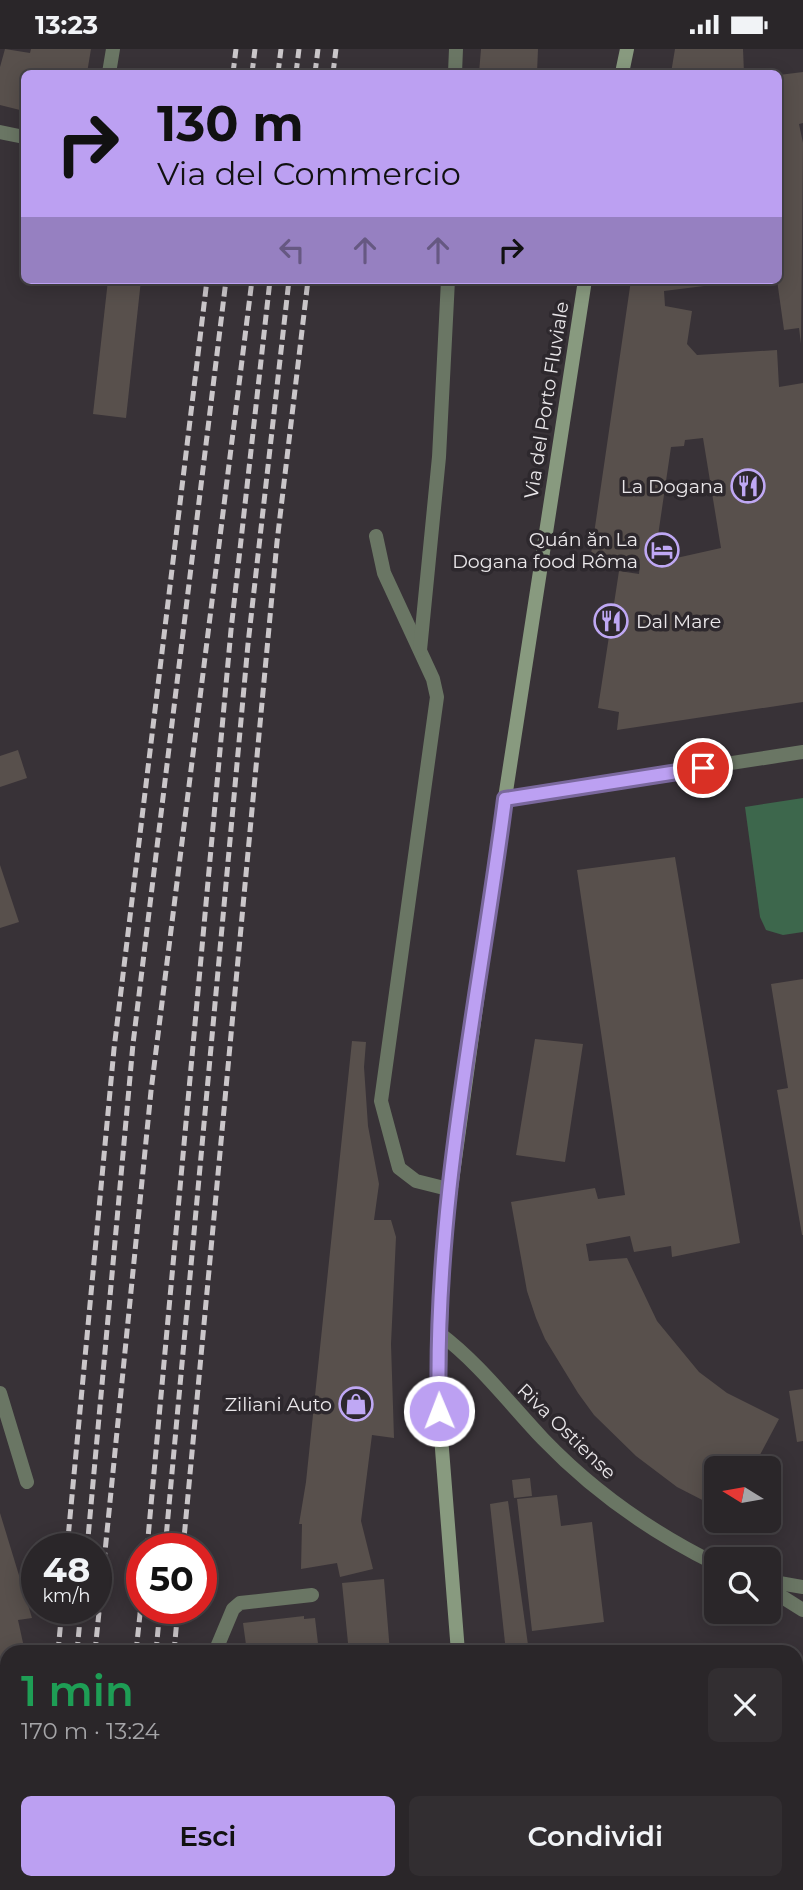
<!DOCTYPE html>
<html lang="it">
<head>
<meta charset="utf-8">
<style>
  body { margin:0; font-family:Montserrat,sans-serif; background:#322e31; color:#f1f3f6; height:100vh; display:flex; flex-direction:column; font-size:26px; white-space:nowrap }
  * { box-sizing:border-box; margin:0 }
  p { font-size:23px; color:#a5a5a8 }
  .icon { flex:none; width:38px; height:38px; fill:none; stroke:currentColor; stroke-width:2; stroke-linecap:round; stroke-linejoin:round }
  .map { position:relative; flex:1; overflow:hidden }
  .panel { position:absolute; left:0px; top:1596px; width:803px; height:245px; display:flex; flex-direction:column; background:#2a2629; border-radius:21px 21px 0 0; box-shadow:0 4px 18px #0003,0 0 0 2px #464346 }
  .panel>* { flex:none }
  .guide { position:absolute; left:21px; top:21px; width:761px; height:214px; border-radius:10px; box-shadow:0 4px 18px #0003,0 0 0 2px #464346; background:#bca0f2; color:#111; overflow:hidden }
  .needle { width:46px; rotate:281deg }
  .buttons { position:absolute; left:704px; top:1407px; display:grid; gap:14px }
  .buttons a { display:grid; place-items:center; width:77px; height:77px; border-radius:10px; background:#2a2629; box-shadow:0 4px 18px #0003,0 0 0 2px #464346; font-size:35px }
  .speed { position:absolute; left:21px; top:1484px; display:flex; gap:14px; font-size:35px; font-weight:700; text-align:center }
  .speed>* { display:grid; place-content:center; width:91px; height:91px; border-radius:50%; background:#2a2629; box-shadow:0 4px 18px #0003,0 0 0 2px #464346; line-height:1 }
  .speed small { font-size:18px; font-weight:400 }
  .speed .limit { border:10px solid #d22; background:#fff; color:#111 }
  .pin { position:absolute; display:grid; place-items:center; width:60px; height:60px; color:#fff; margin:-30px; border:4px solid #fff; border-radius:50%; box-shadow:0 2px 7px #0007 }
  .me { position:absolute; width:77px; margin:-38px; rotate:359deg; stroke-linejoin:round; filter:drop-shadow(0 0 5px #0008) }
  .turn { display:flex; align-items:center; gap:24px; height:147px; padding:0 21px; font-size:32px }
  .turn .icon { width:91px; height:91px; stroke-width:2.5 }
  .turn b { display:block; font-size:49px; line-height:60px }
  .lanes { display:flex; align-items:center; height:66px; padding:0 21px; background:#0003; justify-content:center; gap:35px; direction:ltr }
  .lanes .off { opacity:.35 }
  .round { display:grid; place-items:center; flex:none; width:74px; height:74px; border-radius:10px; background:#322e31 }
  .head { display:flex; align-items:center; justify-content:space-between; height:119px; padding:0 21px }
  h1 { font-size:42px; font-weight:600; line-height:52px; color:#1e9e55 }
  .cta { display:flex; gap:14px; margin-top:auto; padding:14px 21px }
  .cta a { flex:1; height:80px; border-radius:10px; background:#bca0f2; color:#111; font-size:28px; font-weight:600; line-height:80px; text-align:center }
  .cta a+a { background:#322e31; color:#f1f3f6 }
  .status { display:flex; justify-content:space-between; align-items:center; height:49px; padding:0 35px; background:#2a2629; direction:ltr }
  .status svg { height:19px; fill:currentColor }
  .map>svg:first-child { display:block }
  .green { fill:#3d674c }
  .water { fill:#3d6080 }
  .pier { fill:#383237 }
  .building { fill:#58504c; fill-rule:evenodd }
  .lines { fill:none; stroke-linecap:round; stroke-linejoin:round }
  .service { stroke:#6a7664; stroke-width:14 }
  .minor { stroke:#6a7664; stroke-width:14 }
  .secondary { stroke:#889a7f; stroke-width:14 }
  .rail { stroke:#cac6c9; stroke-width:5; stroke-dasharray:10 5; stroke-linecap:butt }
  .route-casing { stroke:#7a689d; stroke-width:18 }
  .route { stroke:#bca0f2; stroke-width:12 }
  .labels { text-anchor:middle; stroke-width:7; stroke-linejoin:round; paint-order:stroke }
  .street-label { font-size:19px; fill:#eae7ea; stroke:#2d282d }
  .poi-label { font-size:19px; fill:#eae7ea; stroke:#2d282d; text-anchor:end }
</style>
</head>
<body>
<div class="status"><b>13:23</b><svg viewBox="0 0 49 12"><path d="M0 12V9h3v3zM5 12V6h3v6zM10 12V3h3v9zM15 12V0h3v12zM26 1h20v11H26zM47 4h2v5h-2z"/></svg></div>
<div class="map">
<svg width="803" height="1841" viewBox="0 0 803 1841">
  <rect width="100%" height="100%" fill="#383237"/>
  <polygon class="green" points="803,749 803,883 783,886 766,881 760,868 745,758"/>
  <polygon class="water" points="796,1776 803,1777 803,1841 296,1841 321,1834 796,1834"/>
  <polygon class="pier" points="454,1834 501,1834 501,1841 455,1841"/>
  <g class="building">
    <polygon points="5,0 30,4 31,0 91,0 87,24 24,24 24,62 0,56 0,18"/>
    <polygon points="481,0 538,0 537,24 479,24"/>
    <polygon points="675,0 743,0 744,24 671,24"/>
    <polygon points="803,23 803,74 799,75 803,94 801,295 799,279 784,281 777,231 779,26"/>
    <polygon points="108,231 141,231 126,369 93,365"/>
    <path d="M631,231H711L712,236L664,242L665,257L692,262L687,295L697,306L777,301L779,338L803,334V653L617,681L619,663L598,659L619,522L639,525L640,515L589,519ZM703,389L721,499L654,514L671,398L684,397L685,391Z"/>
    <polygon points="18,701 27,729 0,738 0,707"/>
    <polygon points="675,808 740,1194 672,1208 671,1197 634,1203 630,1187 586,1195 589,1212 627,1209 657,1272 699,1323 727,1344 779,1370 753,1419 716,1419 716,1458 677,1438 636,1407 594,1366 578,1344 545,1290 536,1269 527,1242 511,1153 595,1139 598,1150 625,1146 577,821"/>
    <polygon points="0,816 19,873 0,879"/>
    <polygon points="803,930 803,1186 802,1186 777,1041 788,1039 771,935"/>
    <polygon points="535,990 583,995 565,1113 516,1106"/>
    <polygon points="352,992 366,993 364,1018 368,1077 379,1135 374,1171 391,1171 396,1188 391,1295 394,1389 372,1386 361,1472 373,1520 340,1528 337,1514 301,1520 302,1475 299,1475 306,1433"/>
    <polygon points="803,1340 803,1392 797,1393 789,1342"/>
    <polygon points="530,1429 532,1447 514,1449 512,1431"/>
    <polygon points="557,1446 561,1477 592,1473 604,1573 532,1582 517,1450"/>
    <polygon points="508,1452 529,1603 506,1603 490,1455"/>
    <polygon points="0,1464 32,1569 18,1571 25,1603 7,1603 7,1621 0,1623"/>
    <polygon points="384,1530 390,1603 331,1603 330,1596 348,1594 342,1534"/>
    <polygon points="304,1567 304,1570 315,1569 319,1603 247,1603 243,1574"/>
  </g>
  <g class="lines">
    <g class="service">
      <polyline points="455,24 456,0"/>
      <polyline points="376,487 384,524 433,630 437,648 381,1052 399,1119 416,1132 448,1140"/>
      <polyline points="420,601 439,408 448,231"/>
      <polyline points="0,1344 27,1433"/>
      <polyline points="215,1603 233,1560 240,1554 312,1546"/>
    </g>
    <g class="minor">
      <polyline points="109,24 113,0"/>
      <polyline points="0,83 24,88"/>
      <polyline points="505,749 803,703"/>
      <path d="M439,1284C479,1314 509,1354 543,1390C592,1441 653,1484 716,1515"/>
      <polyline points="768,1532 803,1538"/>
      <polyline points="768,1539 803,1561"/>
      <polyline points="0,1673 7,1672"/>
    </g>
    <g class="secondary">
      <polyline points="622,24 627,0"/>
      <polyline points="458,1603 439,1362 443,1197 505,749 585,231"/>
      <polyline points="478,1834 479,1841"/>
    </g>
    <g class="rail">
      <polyline points="233,24 236,0"/>
      <polyline points="252,24 255,0"/>
      <polyline points="278,24 281,0"/>
      <polyline points="296,24 299,0"/>
      <polyline points="315,24 318,0"/>
      <polyline points="333,24 336,0"/>
      <polyline points="67,1500 114,1000 207,231"/>
      <polyline points="87,1500 133,995 226,231"/>
      <polyline points="147,1500 231,581 270,231"/>
      <polyline points="165,1500 248,595 289,231"/>
      <polyline points="183,1500 277,493 308,231"/>
      <polyline points="58,1603 62,1559"/>
      <polyline points="77,1603 81,1559"/>
      <polyline points="95,1603 151,1042 252,231"/>
      <polyline points="136,1603 142,1546"/>
      <polyline points="156,1603 160,1559"/>
      <polyline points="174,1603 178,1559"/>
      <polyline points="36,1841 37,1834"/>
      <polyline points="54,1841 55,1834"/>
      <polyline points="73,1841 73,1834"/>
      <polyline points="114,1841 115,1834"/>
      <polyline points="133,1841 133,1834"/>
      <polyline points="151,1841 152,1834"/>
    </g>
  </g>
  <g class="lines">
    <defs>
      <path id="route" d="M439,1362C433,1155 479,953 505,750L703,719"/>
    </defs>
    <use href="#route" class="route-casing"/>
    <use href="#route" class="route"/>
  </g>
  <defs>
    <symbol id="restaurant-ring" viewBox="-11 -11 22 22"><circle r="9.5" fill="#2d282d" stroke="#bfa8f4" stroke-width="1.5"/><path d="M-5-6h1v4h1v-4h1v4h1v-4h1v5L-1.5 .5V6h-2V.5L-5-1ZM5-6V6H3V1.5H1.5Q1.5-4 5-6Z" fill="#bfa8f4"/></symbol>
    <symbol id="hotel-ring" viewBox="-11 -11 22 22"><circle r="9.5" fill="#2d282d" stroke="#bfa8f4" stroke-width="1.5"/><path d="M-6-4.5h1.5V1H6V5H4.5V3h-9V5H-6ZM-4 0a1.8 1.8 0 1 1 3.6 0ZM.5 0V-2.5h3Q6-2.5 6 0Z" fill="#bfa8f4"/></symbol>
    <symbol id="shop-ring" viewBox="-11 -11 22 22"><circle r="9.5" fill="#2d282d" stroke="#bfa8f4" stroke-width="1.5"/><path d="M-5-2.5h2.3a2.7 3.5 0 0 1 5.4 0H5L5.5 6h-11ZM-1.5-2.5h3a1.5 2.3 0 0 0-3 0Z" fill="#bfa8f4"/></symbol>
  </defs>
  <g fill-rule="evenodd">
    <use href="#restaurant-ring" x="729" y="418" width="38" height="38"/>
    <use href="#hotel-ring" x="643" y="482" width="38" height="38"/>
    <use href="#restaurant-ring" x="592" y="553" width="38" height="38"/>
    <use href="#shop-ring" x="337" y="1336" width="38" height="38"/>
  </g>
  <g class="labels">
    <g class="street-label">
      <text transform="translate(546 351) rotate(-81)" y="7">Via del Porto Fluviale</text>
      <text transform="translate(567 1382) rotate(44)" y="7">Riva Ostiense</text>
    </g>
    <g class="poi-label">
      <text x="724" y="444">La Dogana</text>
      <text x="638" y="497">Quán ăn La<tspan x="638" dy="22">Dogana food Rôma</tspan></text>
      <text x="636" y="579" text-anchor="start">Dal Mare</text>
      <text x="332" y="1362">Ziliani Auto</text>
    </g>
  </g>
</svg>
<div class="buttons">
<a><svg class="needle" viewBox="-14 -14 28 28"><path d="M0-13l5 13h-10z" fill="#e53935"/><path d="M0 13l5-13h-10z" fill="#a5a5a8"/></svg></a>
<a><svg class="icon" aria-label="search" viewBox="0 0 24 24"><circle cx="10" cy="10" r="6"/><path d="M15 15l6 6"/></svg></a>
</div>
<div class="speed"><div>48<small>km/h</small></div><div class="limit">50</div></div>
<div class="pin" style="left:703px;top:719px;background:#d93025"><svg class="icon" aria-label="arrive" viewBox="0 0 24 24"><path d="M6 21V4h12l-3 4 3 4H6"/></svg></div>
<svg class="me" style="left:439px;top:1362px" viewBox="-20 -20 40 40"><circle r="17" fill="#bca0f2" stroke="#fff" stroke-width="3"/><path d="M0-11L8 9 0 5-8 9z" fill="#fff"/></svg>
<div class="guide">
<div class="turn"><svg class="icon" aria-label="right" viewBox="0 0 24 24"><path d="M7 20v-9h11M14 6l5 5-5 5"/></svg><div><b>130 m</b>Via del Commercio</div></div>
<div class="lanes"><svg class="icon off" aria-label="left" viewBox="0 0 24 24"><path d="M17 20v-9H6M10 6l-5 5 5 5"/></svg><svg class="icon off" aria-label="ahead" viewBox="0 0 24 24"><path d="M12 20V5M6 11l6-6 6 6"/></svg><svg class="icon off" aria-label="ahead" viewBox="0 0 24 24"><path d="M12 20V5M6 11l6-6 6 6"/></svg><svg class="icon" aria-label="right" viewBox="0 0 24 24"><path d="M7 20v-9h11M14 6l5 5-5 5"/></svg></div>
</div>
<section class="panel">
<div class="head"><div><h1>1 min</h1><p>170 m · 13:24</p></div><a class="round"><svg class="icon" aria-label="close" viewBox="0 0 24 24"><path d="M6 6l12 12M18 6L6 18"/></svg></a></div>
<div class="cta"><a>Esci</a><a>Condividi</a></div>
</section>
</div>
</body>
</html>
